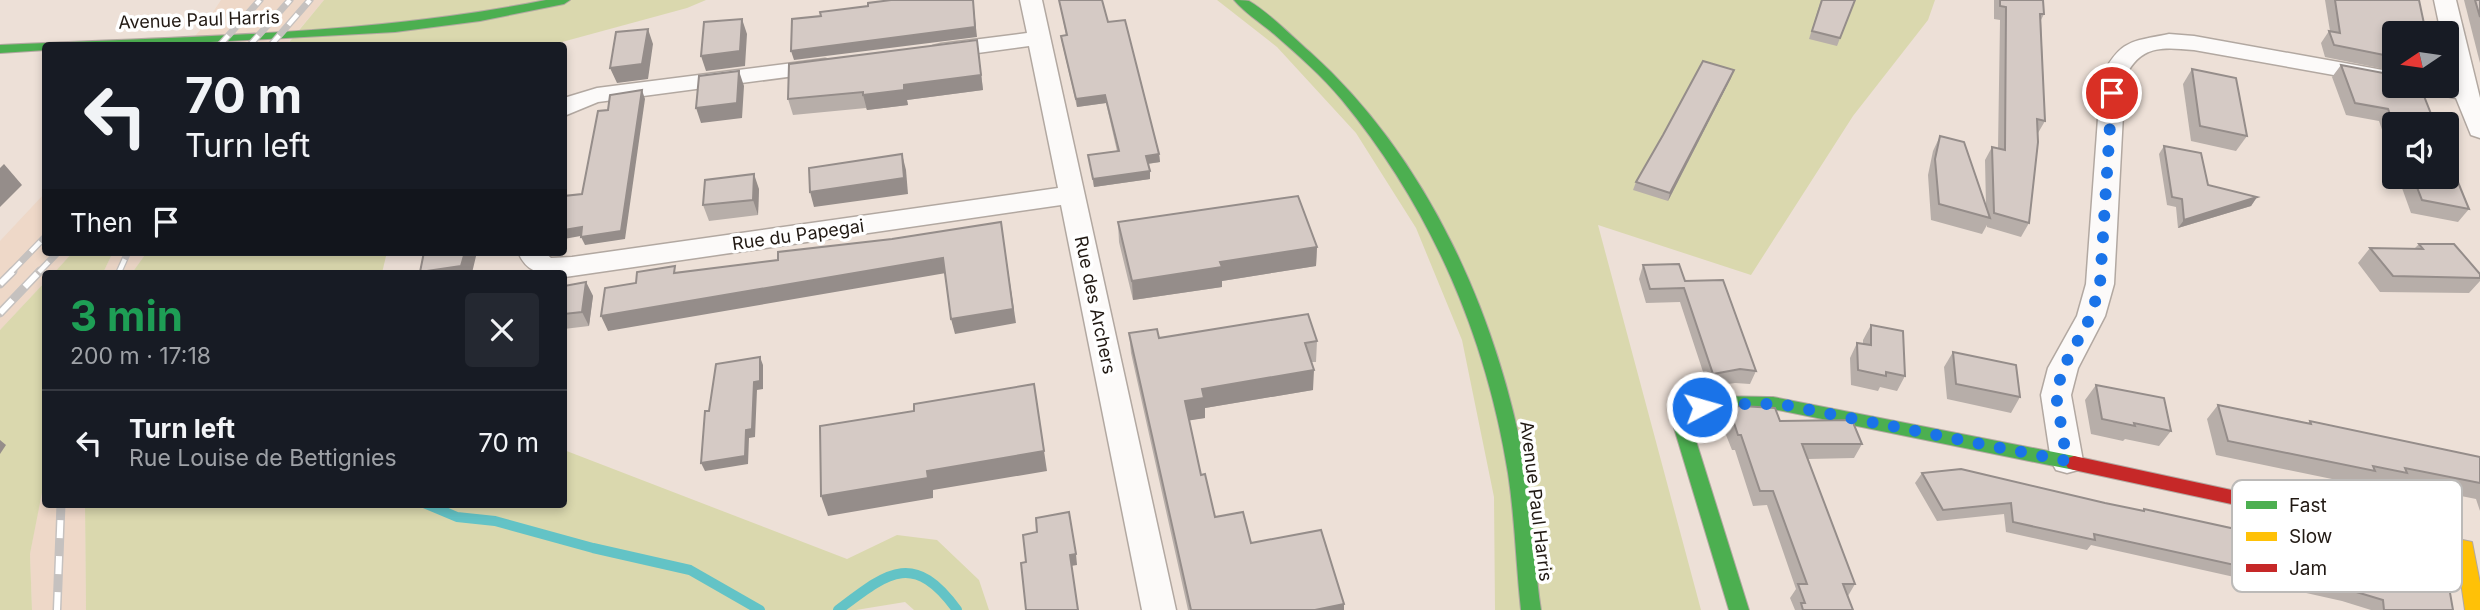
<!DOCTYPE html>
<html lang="en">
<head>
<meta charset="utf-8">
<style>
  body { margin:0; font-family:Inter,sans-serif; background:#242831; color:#f1f3f6; height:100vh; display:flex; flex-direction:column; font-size:26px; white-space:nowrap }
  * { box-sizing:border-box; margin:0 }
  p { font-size:23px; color:#9ea1a6 }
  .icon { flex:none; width:38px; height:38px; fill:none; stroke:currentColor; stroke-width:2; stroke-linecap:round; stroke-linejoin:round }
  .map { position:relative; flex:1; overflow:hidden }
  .sheet { position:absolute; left:42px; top:270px; width:525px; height:238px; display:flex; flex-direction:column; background:#171b24; border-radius:7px; box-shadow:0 4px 10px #0003 }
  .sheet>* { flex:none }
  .guide { position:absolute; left:42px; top:42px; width:525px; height:214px; border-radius:7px; box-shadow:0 4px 10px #0003; background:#171b24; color:#f1f3f6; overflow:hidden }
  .needle { width:46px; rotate:257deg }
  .controls { position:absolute; left:2382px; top:21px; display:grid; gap:14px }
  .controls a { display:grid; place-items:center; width:77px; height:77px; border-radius:7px; background:#171b24; box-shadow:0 4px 10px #0003; font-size:35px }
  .pin { position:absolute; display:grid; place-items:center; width:60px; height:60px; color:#fff; margin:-30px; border:4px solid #fff; border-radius:50%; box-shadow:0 2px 7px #0007 }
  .me { position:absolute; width:77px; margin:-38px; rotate:84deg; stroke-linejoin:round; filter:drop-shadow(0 0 5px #0008) }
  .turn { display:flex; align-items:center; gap:24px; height:147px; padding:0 28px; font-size:32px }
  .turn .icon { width:91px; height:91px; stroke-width:2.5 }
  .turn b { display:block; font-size:49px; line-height:60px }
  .then { display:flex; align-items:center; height:66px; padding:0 28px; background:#0003; gap:14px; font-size:26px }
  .round { display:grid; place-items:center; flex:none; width:74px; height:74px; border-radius:7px; background:#242831 }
  .head { display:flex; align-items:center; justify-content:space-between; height:119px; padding:0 28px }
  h1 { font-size:42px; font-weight:700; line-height:52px; color:#1e9e55 }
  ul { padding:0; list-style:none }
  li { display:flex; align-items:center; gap:21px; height:105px; padding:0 28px; border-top:2px solid #363941 }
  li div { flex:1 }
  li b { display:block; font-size:26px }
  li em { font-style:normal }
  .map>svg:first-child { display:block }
  .built { fill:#eed8c8 }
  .green { fill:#dad8ae }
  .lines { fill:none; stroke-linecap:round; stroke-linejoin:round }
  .stream { stroke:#63c3c6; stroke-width:10 }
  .street-casing { stroke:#b2a8a1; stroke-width:3 }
  .fast-casing { stroke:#b2a8a1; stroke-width:2 }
  .slow-casing { stroke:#b2a8a1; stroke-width:2 }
  .jam-casing { stroke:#b2a8a1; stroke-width:2 }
  .street { fill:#fcfaf9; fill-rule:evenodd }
  .fast { fill:#4caf50; fill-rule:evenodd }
  .slow { fill:#ffc107; fill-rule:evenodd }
  .jam { fill:#c62828; fill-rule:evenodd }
  .rail-far1-casing { stroke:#c5c1bf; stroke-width:7 }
  .rail-casing { stroke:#c5c1bf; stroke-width:9 }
  .rail-far1 { stroke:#fff; stroke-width:4.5; stroke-dasharray:14; stroke-linecap:butt }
  .rail { stroke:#fff; stroke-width:6; stroke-dasharray:18; stroke-linecap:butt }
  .wall { fill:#b7aea9 }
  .shaded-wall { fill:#958d8a }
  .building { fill:#d5cac5; stroke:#958d8a; stroke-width:2 }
  .route { stroke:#1a73e8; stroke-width:12; stroke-dasharray:0 21.6 }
  .labels { text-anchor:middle; stroke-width:7; stroke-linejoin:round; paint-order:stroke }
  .street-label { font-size:18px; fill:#211913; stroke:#fff }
  .key { fill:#fff; stroke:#bcbab8; stroke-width:2 }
  .key-label { font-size:19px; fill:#211913 }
</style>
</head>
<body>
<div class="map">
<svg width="2480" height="610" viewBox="0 0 2480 610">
  <rect width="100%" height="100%" fill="#ede0d7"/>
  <g class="built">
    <polygon points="221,0 324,0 286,45 186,46 203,27"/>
    <polygon points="45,193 46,252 73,252 54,273 46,273 45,282 0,330 0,241"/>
    <polygon points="113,252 147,252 132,273 103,273"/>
    <polygon points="45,472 46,504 85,504 86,610 32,610 30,554"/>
  </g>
  <g class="green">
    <polygon points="324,0 706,0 687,8 551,45 286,46"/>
    <polygon points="1217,0 1935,0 1928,20 1853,116 1751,275 1598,225 1701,610 1495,610 1494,497 1462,340 1416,228 1356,133 1277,47"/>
    <polygon points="73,252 113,252 103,273 54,273"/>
    <polygon points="147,252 387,252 382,273 132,273"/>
    <polygon points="45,282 46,472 30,554 32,610 0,610 0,330"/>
    <polygon points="564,450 847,559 897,535 937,540 979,580 989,610 914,610 905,602 856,610 86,610 85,504 564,504"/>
  </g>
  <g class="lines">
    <g class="stream">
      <polyline points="426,504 457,517 495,521 593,548 690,570 760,610"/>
      <path d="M838,610C886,574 913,549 957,610"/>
    </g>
    <defs>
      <g id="street">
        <path d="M1020,0H1042L1176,610H1142L1061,205L565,277L564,273C541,273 528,275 518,252H544L551,258L572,257L1058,188L1029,46L941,58L933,56L930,51L933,46L941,44L1027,33Z"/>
        <polygon points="2434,0 2456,0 2480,98 2480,138 2471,135 2456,98 2421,91 2417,86 2446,86 2446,82 2452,83 2446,57 2446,33 2441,33"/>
        <path d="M2169,34L2194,36L2394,72L2395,86L2194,50C2161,47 2141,45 2125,77L2114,284L2105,316L2078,368L2071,395L2083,461L2078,470L2067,473L2056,470L2051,461L2041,395L2048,368L2077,316L2086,284L2101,77C2121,40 2129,42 2169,34Z"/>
        <polygon points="825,59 833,61 837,66 833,71 598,102 564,116 564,98 597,88"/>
      </g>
      <g id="fast">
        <path d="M546,0H570L564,4L480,21L395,32L138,46H46V50L0,53V45C181,36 367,36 546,0Z"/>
        <path d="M1234,0C1239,0 1245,0 1249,1C1267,11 1294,38 1310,52C1429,159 1499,318 1526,473C1534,518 1534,565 1541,610H1521C1516,565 1515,518 1508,473C1486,336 1431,208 1342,100C1322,76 1298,55 1274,34C1261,23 1245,13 1234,0Z"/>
        <path d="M1773,397L2074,456L2080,458L2083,463L2080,468L2074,470L1773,409L1717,410L1696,421L1692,428L1749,610H1729L1674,428C1695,390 1735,397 1773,397Z"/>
      </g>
      <polygon id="slow" points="2236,491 2472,542 2480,583 2480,610 2465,610 2457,554 2236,505 2230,503 2227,498 2230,493"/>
      <polygon id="jam" points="2074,456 2236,491 2242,493 2245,498 2242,503 2236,505 2074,470 2068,468 2065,463 2068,458"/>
    </defs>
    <use href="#street" class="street-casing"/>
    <use href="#fast" class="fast-casing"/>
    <use href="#slow" class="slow-casing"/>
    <use href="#jam" class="jam-casing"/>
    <use href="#street" class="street"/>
    <use href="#fast" class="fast"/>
    <use href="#slow" class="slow"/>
    <use href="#jam" class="jam"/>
    <defs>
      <g id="rail-far1">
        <polyline points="219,46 260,0"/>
        <polyline points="249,46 290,0"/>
        <polyline points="270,46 310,0"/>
        <polyline points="11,272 46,236"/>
        <polyline points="39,272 58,252"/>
        <polyline points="119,272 128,252"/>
      </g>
      <g id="rail">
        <polyline points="0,284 13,271"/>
        <polyline points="0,313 40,271"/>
        <polyline points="57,610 61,504"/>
      </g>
    </defs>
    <use href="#rail-far1" class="rail-far1-casing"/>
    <use href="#rail" class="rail-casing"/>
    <use href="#rail-far1" class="rail-far1"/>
    <use href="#rail" class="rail"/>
  </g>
  <g class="wall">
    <polygon points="1059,0 1102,0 1108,22 1159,154 1160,162 1148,164 1150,179 1094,187 1088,155 1117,151 1106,103 1077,107 1062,43 1061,36 1066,35"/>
    <polygon points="1821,0 1855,0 1837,46 1809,39"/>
    <polygon points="1994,0 2043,0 2044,14 2041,20 2045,121 2038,133 2029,223 2021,237 1987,227 1987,225 1982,234 1931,220 1928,175 1933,151 1940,136 1986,206 1985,160 1992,147 1998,149 2000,20 1994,19"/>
    <polygon points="2325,0 2419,0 2394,33 2394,71 2325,57 2321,43 2329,31 2330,31"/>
    <polygon points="2464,0 2480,0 2480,63"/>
    <polygon points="979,55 983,90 907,100 908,105 867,110 866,108 793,115 788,99"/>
    <polygon points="2341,65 2394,75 2394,164 2379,121 2346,115 2332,77"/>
    <polygon points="2192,69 2247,136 2236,151 2191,141 2183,84"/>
    <polygon points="1731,78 1668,201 1633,190 1636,182 1663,135"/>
    <polygon points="2164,146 2208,185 2257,197 2251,206 2178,228 2176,207 2167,205 2159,154"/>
    <polygon points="2398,177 2446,177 2469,209 2458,222 2411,213"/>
    <polygon points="759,189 758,215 709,221 703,205"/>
    <polygon points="1118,222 1317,247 1316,266 1222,281 1222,287 1133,300 1119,242"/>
    <polygon points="2419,244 2480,274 2480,281 2469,293 2380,292 2358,263 2370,248 2415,248"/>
    <polygon points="1643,265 1685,281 1756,371 1750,384 1735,383 1708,387 1680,302 1646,303 1639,279"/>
    <polygon points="586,282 593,296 589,326 564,329 564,286"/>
    <polygon points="1871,325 1905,376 1897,391 1880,387 1878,391 1851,385 1850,358 1857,343 1863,344 1863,340"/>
    <polygon points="1129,333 1159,338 1317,341 1316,362 1311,362 1313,390 1205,408 1205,418 1189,420 1201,475 1215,517 1251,543 1344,604 1344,610 1188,610 1131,353"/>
    <polygon points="1953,352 2020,397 2011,413 1947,399 1944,367"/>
    <polygon points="2096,385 2171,431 2159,446 2125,439 2123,441 2091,434 2085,400"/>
    <polygon points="2218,405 2308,423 2310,421 2480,457 2480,511 2476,499 2396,483 2393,487 2365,481 2361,485 2216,455 2207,419"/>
    <polygon points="1725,408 1780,421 1862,444 1854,458 1808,459 1855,584 1848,596 1853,610 1795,610 1790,598 1796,589 1767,505 1753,506 1735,450 1732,450 1726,435 1723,435 1719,423"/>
    <polygon points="1922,473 2105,503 2142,511 2144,509 2261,535 2262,533 2362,559 2363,557 2453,610 2371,610 2342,601 2091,545 2087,550 2006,532 2004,514 1937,521 1915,483"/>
  </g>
  <g class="shaded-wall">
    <polygon points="973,0 977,37 794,60 791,51"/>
    <polygon points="742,19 747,34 745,66 706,71 701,56"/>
    <polygon points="648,29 653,44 648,79 617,83 610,68"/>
    <polygon points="977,40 983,90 907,100 908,105 867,110 863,95 904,85"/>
    <polygon points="1734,70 1731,78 1668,201 1670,193"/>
    <polygon points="739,71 744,86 742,118 701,123 696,108"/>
    <polygon points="642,90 645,99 625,239 585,245 581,237"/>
    <polygon points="1105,95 1106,103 1077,107 1076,99"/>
    <polygon points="902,154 906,170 908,194 814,207 810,192"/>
    <polygon points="1159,154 1160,162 1146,164 1146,156"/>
    <polygon points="4,164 22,185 0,207 0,168"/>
    <polygon points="1150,171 1150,179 1094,187 1093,179"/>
    <polygon points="754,174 759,189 758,215 753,200"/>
    <polygon points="2257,197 2251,206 2178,228 2184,220"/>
    <polygon points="582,227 586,235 564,239 564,230"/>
    <polygon points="1003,237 1016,323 955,334 951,319"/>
    <polygon points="1317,247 1316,266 1222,281 1222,287 1133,300 1132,281 1220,262"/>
    <polygon points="465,252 478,252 477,252 472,273 420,272"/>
    <polygon points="943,258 946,273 608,331 601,316"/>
    <polygon points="586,282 593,296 589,326 582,312"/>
    <polygon points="760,357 763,365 763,389 757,390 755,437 749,438 748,464 705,471 701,463 746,430 754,382"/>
    <polygon points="1314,370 1313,390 1205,408 1205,418 1186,421 1185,401 1202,389"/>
    <polygon points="1034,384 1047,471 933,490 933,498 828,516 821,496 927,471"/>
    <polygon points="0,440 6,445 0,454"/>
    <polygon points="1076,554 1077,565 1071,566 1070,555"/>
    <polygon points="1344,604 1344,610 1315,610"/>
  </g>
  <g class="building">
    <polygon points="891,0 973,0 975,27 791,51 792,19 821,16 820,12 868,6 868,3"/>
    <polygon points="1059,0 1102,0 1108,22 1125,20 1159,154 1146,156 1150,171 1093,179 1088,155 1119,151 1105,95 1076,99 1061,36 1067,35"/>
    <polygon points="1822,0 1855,0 1840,38 1812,31"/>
    <polygon points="2000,0 2043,0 2044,14 2040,14 2045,121 2037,119 2038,142 2029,223 1994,213 1992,147 2005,150 2006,7 2000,6"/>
    <polygon points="2335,0 2419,0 2426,33 2394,33 2394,57 2334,45 2329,31 2340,33"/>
    <polygon points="2475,0 2480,0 2480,17"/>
    <polygon points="742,19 740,51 701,56 704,22"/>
    <polygon points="648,29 642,64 610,68 616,32"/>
    <polygon points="977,40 981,75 904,85 904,90 863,95 863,92 788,99 789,64"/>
    <polygon points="1703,61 1734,70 1670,193 1636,182 1663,135"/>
    <polygon points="2341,65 2394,75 2394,86 2420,86 2435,124 2394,124 2394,125 2388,109 2355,103"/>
    <polygon points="2192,69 2236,78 2247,136 2200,126"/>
    <polygon points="739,71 737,103 696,108 699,76"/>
    <polygon points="642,90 621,231 581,237 582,227 564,230 564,196 582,194 598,111 608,110 610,95"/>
    <polygon points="1940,136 1964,142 1990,218 1939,204 1935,159"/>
    <polygon points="2164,146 2201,153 2208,185 2257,197 2184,220 2182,199 2172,197"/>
    <polygon points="2446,153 2469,209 2422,200 2413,177 2446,177"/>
    <polygon points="902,154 904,178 810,192 809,168"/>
    <polygon points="754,174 753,200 703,205 705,180"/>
    <polygon points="1298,196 1317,247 1220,262 1222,267 1132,281 1118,222"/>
    <polygon points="1001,222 1013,309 951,319 943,258 601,316 605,288 636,283 637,272 675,266 674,273 778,260 778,252 892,239"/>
    <polygon points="2419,244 2454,244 2480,274 2480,278 2393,276 2370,248 2423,249"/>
    <polygon points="424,252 465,252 461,266 420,272"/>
    <polygon points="1679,264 1685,281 1723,280 1756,371 1740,369 1713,374 1684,288 1650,289 1643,265"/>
    <polygon points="586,282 582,312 564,314 564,286"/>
    <polygon points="1308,314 1317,341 1305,343 1314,370 1202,389 1204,398 1185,401 1201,475 1205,474 1215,517 1243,512 1251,543 1321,530 1344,604 1315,610 1191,610 1129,333 1157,329 1159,338"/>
    <polygon points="1871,325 1903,331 1905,376 1886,372 1886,376 1858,370 1857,343 1871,345"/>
    <polygon points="1953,352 2016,365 2020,397 1956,384"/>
    <polygon points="760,357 760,381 754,382 752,429 746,430 745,456 701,463 705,411 709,411 716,364"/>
    <polygon points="1034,384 1044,451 927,471 928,478 821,496 820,426 914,411 914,404"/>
    <polygon points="2096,385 2164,398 2171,431 2134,423 2135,426 2102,419"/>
    <polygon points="2218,405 2311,424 2310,421 2480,457 2480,483 2405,468 2407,473 2373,466 2375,471 2228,441"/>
    <polygon points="1741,406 1775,408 1780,421 1852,420 1862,444 1802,444 1855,584 1843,584 1853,610 1803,610 1801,603 1805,603 1798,584 1807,584 1773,491 1760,491 1741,435 1738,435 1733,420 1729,420 1725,408"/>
    <polygon points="1961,469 2105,503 2144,511 2144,509 2263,535 2262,533 2364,560 2363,557 2449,587 2453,610 2384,610 2383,600 2353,591 2094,534 2095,540 2013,522 2011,503 1943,510 1922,473"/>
    <polygon points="1069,512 1076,554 1070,555 1078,610 1026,610 1021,563 1026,562 1023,535 1037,532 1036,518"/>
  </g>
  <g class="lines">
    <polyline class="route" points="1702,407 1715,404 1780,404 2067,461 2056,395 2063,368 2091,316 2100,284 2112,93"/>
  </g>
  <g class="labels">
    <g class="street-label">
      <text transform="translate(199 20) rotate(-2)" y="6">Avenue Paul Harris</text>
      <text transform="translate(798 235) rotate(-8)" y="6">Rue du Papegai</text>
      <text transform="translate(1095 305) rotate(78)" y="6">Rue des Archers</text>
      <text transform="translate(1536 501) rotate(83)" y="6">Avenue Paul Harris</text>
    </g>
  </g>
  <rect x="2232" y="480" width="230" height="112" rx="10" class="key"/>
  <rect x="2246" y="501" width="31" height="8" fill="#4caf50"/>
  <rect x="2246" y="532" width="31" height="9" fill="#ffc107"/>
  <rect x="2246" y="564" width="31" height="8" fill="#c62828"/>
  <g class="key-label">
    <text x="2289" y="512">Fast</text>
    <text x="2289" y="543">Slow</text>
    <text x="2289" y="575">Jam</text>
  </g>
</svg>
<div class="controls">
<a><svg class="needle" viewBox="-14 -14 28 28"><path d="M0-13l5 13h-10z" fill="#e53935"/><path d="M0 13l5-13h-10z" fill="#9ea1a6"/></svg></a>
<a><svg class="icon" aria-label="sound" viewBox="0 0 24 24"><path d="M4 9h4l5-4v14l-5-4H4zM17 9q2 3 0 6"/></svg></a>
</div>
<div class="pin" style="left:2112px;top:93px;background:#d93025"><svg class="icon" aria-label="arrive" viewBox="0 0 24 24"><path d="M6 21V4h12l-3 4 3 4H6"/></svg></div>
<svg class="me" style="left:1702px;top:407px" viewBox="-20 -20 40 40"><circle r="17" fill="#1a73e8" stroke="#fff" stroke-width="3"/><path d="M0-11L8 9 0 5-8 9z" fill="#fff"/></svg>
<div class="guide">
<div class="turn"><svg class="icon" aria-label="left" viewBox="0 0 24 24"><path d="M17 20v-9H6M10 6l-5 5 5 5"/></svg><div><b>70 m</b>Turn left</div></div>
<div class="then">Then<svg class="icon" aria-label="arrive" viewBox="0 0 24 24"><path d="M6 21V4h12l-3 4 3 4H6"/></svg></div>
</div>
<section class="sheet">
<div class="head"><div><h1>3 min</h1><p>200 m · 17:18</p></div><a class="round"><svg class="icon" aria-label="close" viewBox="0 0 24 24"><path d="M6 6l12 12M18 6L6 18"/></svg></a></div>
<ul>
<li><svg class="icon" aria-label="left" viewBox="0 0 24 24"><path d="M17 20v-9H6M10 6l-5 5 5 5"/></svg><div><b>Turn left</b><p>Rue Louise de Bettignies</p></div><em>70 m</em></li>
</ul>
</section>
</div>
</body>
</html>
